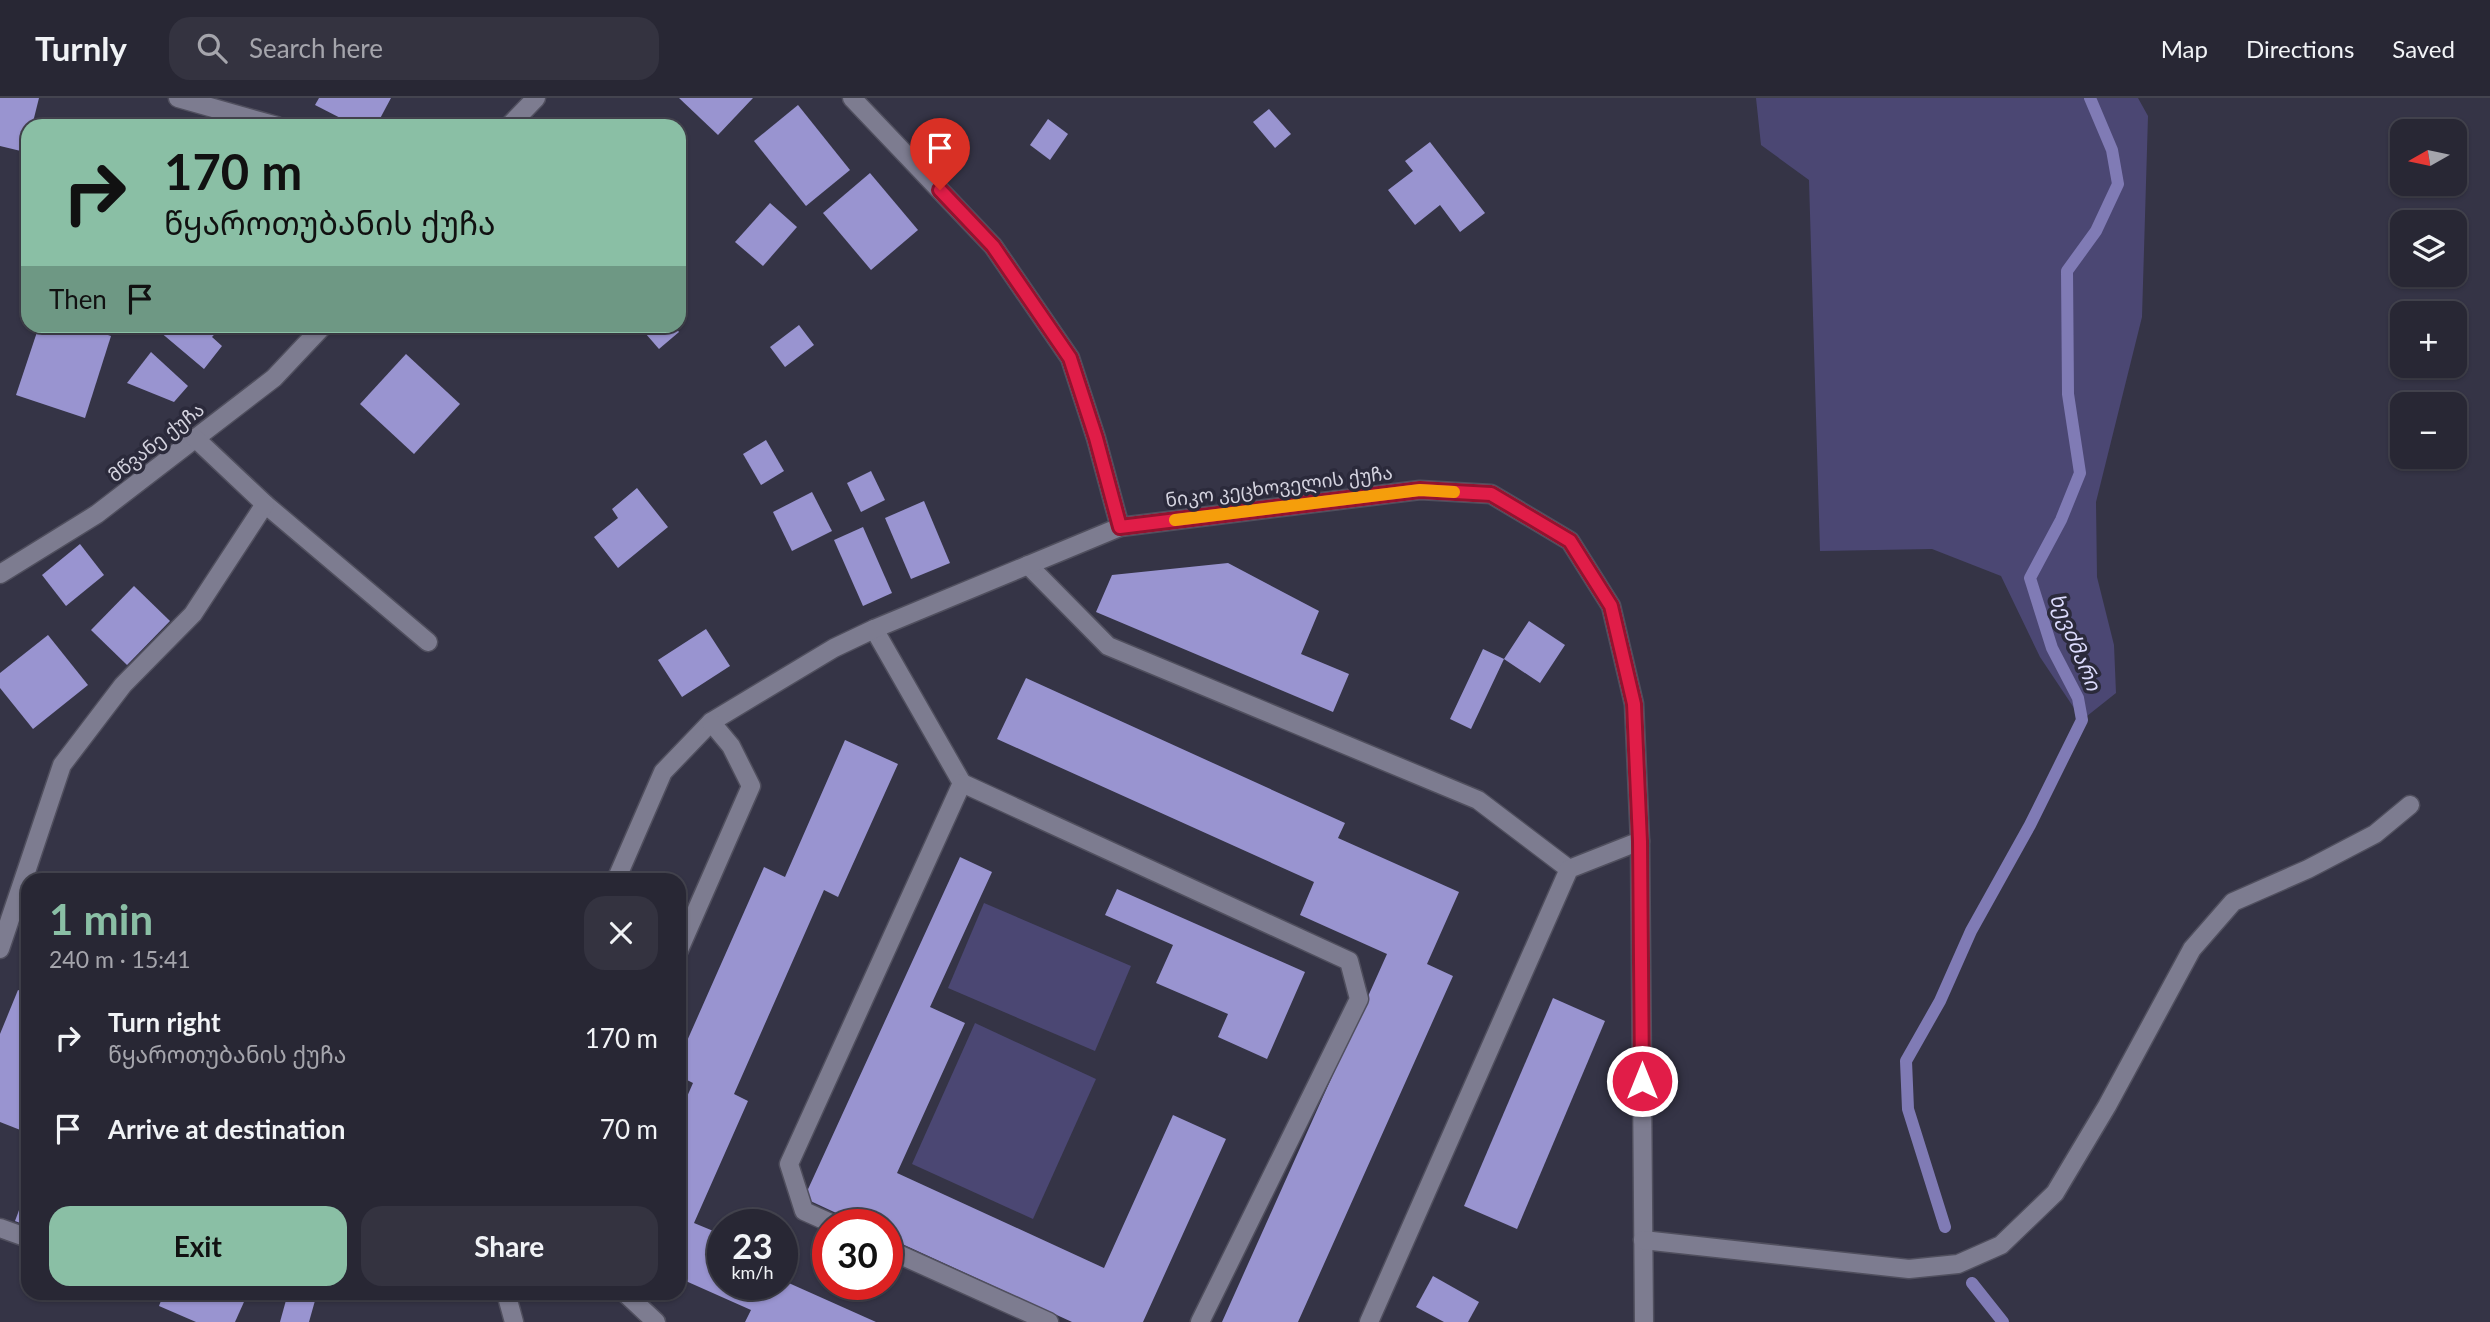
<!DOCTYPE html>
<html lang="en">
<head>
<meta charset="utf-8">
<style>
  body { margin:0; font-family:Lato,"Noto Sans Georgian",sans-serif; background:#343340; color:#f1f3f6; height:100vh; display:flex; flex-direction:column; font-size:26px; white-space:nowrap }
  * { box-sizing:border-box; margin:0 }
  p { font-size:23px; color:#a5a5ac }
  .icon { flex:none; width:38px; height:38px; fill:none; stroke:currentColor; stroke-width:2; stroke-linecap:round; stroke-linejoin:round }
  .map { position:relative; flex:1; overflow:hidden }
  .drawer { position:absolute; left:21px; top:775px; width:665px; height:427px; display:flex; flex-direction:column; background:#282734; border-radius:21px; box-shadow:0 2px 5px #0004,0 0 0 2px #44444f }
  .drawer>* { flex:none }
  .hud { position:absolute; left:21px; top:21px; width:665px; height:214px; border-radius:21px; box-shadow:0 2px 5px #0004,0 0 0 2px #44444f; background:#8abfa5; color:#111; overflow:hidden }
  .needle { width:46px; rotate:261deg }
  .controls { position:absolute; left:2390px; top:21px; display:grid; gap:14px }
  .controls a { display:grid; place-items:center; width:77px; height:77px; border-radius:14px; background:#282734; box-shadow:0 2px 5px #0004,0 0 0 2px #44444f; font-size:35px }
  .speed { position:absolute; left:707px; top:1111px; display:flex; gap:14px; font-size:35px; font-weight:700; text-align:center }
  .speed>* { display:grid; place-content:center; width:91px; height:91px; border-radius:50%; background:#282734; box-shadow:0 2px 5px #0004,0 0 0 2px #44444f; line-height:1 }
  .speed small { font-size:18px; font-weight:400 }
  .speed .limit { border:10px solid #d22; background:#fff; color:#111 }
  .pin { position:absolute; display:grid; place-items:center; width:60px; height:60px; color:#fff; margin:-72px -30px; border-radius:50% 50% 50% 0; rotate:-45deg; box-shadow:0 0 7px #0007 }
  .pin .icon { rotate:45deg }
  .me { position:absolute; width:77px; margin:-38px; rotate:0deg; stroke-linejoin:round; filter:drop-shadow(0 0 5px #0008) }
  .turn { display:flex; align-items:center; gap:24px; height:147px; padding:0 28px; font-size:32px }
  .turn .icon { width:91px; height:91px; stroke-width:2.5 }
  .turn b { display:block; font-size:49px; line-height:60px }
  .then { display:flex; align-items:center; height:66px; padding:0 28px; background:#0003; gap:14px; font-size:26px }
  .round { display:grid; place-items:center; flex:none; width:74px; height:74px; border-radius:21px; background:#343340 }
  .headline { display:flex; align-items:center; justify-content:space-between; height:119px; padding:0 28px }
  h1 { font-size:42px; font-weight:700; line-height:52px; color:#8abfa5 }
  .primary-button { display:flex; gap:14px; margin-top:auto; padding:14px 28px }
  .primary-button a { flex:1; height:80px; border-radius:21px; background:#8abfa5; color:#111; font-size:28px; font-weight:700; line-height:80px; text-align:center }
  .primary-button a+a { background:#343340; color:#f1f3f6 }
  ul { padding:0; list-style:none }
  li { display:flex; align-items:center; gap:21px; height:91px; padding:0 28px }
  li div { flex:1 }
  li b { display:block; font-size:26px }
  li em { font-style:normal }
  header { display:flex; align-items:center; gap:42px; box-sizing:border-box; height:98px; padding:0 35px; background:#282734; border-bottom:2px solid #44444f }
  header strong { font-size:33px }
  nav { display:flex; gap:38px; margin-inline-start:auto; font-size:24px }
  .search { width:490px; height:63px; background:#343340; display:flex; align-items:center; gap:18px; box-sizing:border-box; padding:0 24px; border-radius:21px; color:#a5a5ac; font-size:26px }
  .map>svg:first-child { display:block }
  .green { fill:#4b4773 }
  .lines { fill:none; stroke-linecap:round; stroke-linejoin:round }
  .stream { stroke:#807bb5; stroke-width:12 }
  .building { fill:#9994d0 }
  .minor-casing { stroke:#504f5e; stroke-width:21 }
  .minor { stroke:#7d7c90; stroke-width:18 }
  .route-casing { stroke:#92132f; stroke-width:18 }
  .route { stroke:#e11d48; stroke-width:12 }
  .slow { stroke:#f59e0b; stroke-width:12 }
  .labels { text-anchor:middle; stroke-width:7; stroke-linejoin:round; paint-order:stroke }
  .street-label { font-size:19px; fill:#d4d3df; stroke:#2b2a3b }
  .water-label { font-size:21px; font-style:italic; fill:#dbdafc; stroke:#2b2a3b }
</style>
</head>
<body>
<header>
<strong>Turnly</strong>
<div class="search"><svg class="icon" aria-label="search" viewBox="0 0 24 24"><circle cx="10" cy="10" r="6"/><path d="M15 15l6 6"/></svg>Search here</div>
<nav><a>Map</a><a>Directions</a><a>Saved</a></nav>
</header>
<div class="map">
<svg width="2490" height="1224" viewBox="0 0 2490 1224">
  <rect width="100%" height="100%" fill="#353446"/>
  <g class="green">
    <polygon points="1756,0 2138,0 2148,18 2142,219 2096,404 2097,479 2114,547 2116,595 2082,622 2040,559 2001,478 1932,451 1820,453 1809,82 1761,47"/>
    <polygon points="984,805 1131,868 1095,953 948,890"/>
    <polygon points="975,925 1096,981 1033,1121 912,1066"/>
  </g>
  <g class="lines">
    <g class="stream">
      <polyline points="1945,1129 1908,1011 1906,963 1940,903 1971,833 2030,727 2082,622 2078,600 2052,550 2030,480 2061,422 2080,375 2068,296 2067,173 2096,133 2118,86 2112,52 2090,0"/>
      <polyline points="1972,1185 2003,1224"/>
    </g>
  </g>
  <g class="building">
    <polygon points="0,0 39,0 32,28 28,28 25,54 0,48"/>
    <polygon points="319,0 391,0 376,28 356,28 315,7"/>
    <polygon points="679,0 753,0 718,37"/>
    <polygon points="798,7 850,72 806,108 754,43"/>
    <polygon points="1269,11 1291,36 1275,50 1253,24"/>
    <polygon points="1048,21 1068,36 1050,62 1030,47"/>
    <polygon points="1430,44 1485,115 1460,134 1440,107 1415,127 1388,92 1413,73 1405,63"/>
    <polygon points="870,75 918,132 871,172 823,115"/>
    <polygon points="770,105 797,129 763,168 735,144"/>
    <polygon points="799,227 814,247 785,269 770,249"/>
    <polygon points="39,228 81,228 111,238 85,320 16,297"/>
    <polygon points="153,228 222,228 212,239 222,248 204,271"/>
    <polygon points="639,228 674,228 679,234 659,251"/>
    <polygon points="151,254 188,288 174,304 127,285"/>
    <polygon points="406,256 460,306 414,356 360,306"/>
    <polygon points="766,342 784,373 761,387 743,356"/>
    <polygon points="871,373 885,402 861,414 847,385"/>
    <polygon points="637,390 668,429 618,470 594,439 618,420 612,411"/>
    <polygon points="812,394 832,433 792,453 773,414"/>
    <polygon points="924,403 950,465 911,481 885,420"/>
    <polygon points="863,429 892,495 863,508 834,442"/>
    <polygon points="80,446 104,477 66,508 42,477"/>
    <polygon points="1228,465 1319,513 1301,556 1349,576 1333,614 1096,514 1112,477"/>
    <polygon points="134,488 170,523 127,567 91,532"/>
    <polygon points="1529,523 1565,547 1540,585 1504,561 1471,631 1450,621 1483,551 1504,561"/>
    <polygon points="706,531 730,568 682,599 658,562"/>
    <polygon points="48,537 88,587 33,631 0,590 0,575"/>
    <polygon points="1026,580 1345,725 1338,740 1459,794 1427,866 1453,878 1298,1224 1222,1224 1387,856 1300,817 1314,784 997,641"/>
    <polygon points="845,642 898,666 838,799 824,792 734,996 748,1003 694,1125 723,1137 723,1186 782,1186 782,1182 876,1224 745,1224 751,1212 679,1180 679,1017 693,985 679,978 679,961 764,769 785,779"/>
    <polygon points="960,759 992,774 930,909 965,925 897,1075 1104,1170 1173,1017 1226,1041 1143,1224 1072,1224 887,1139 887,1127 862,1127 804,1100"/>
    <polygon points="1117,791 1305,874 1267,961 1218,939 1228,916 1156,885 1173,847 1105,817"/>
    <polygon points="18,892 28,896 28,1035 0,1024 0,936"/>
    <polygon points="1553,900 1605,923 1517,1131 1464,1108"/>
    <polygon points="28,1088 28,1128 15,1123"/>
    <polygon points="1433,1178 1479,1204 1468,1224 1444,1224 1416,1209"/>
    <polygon points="164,1195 248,1195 235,1224 196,1224 159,1208"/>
    <polygon points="288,1195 316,1199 309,1224 280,1224"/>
  </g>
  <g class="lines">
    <defs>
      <g id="minor">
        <polyline points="178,0 277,28"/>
        <polyline points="852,0 993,148 1070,260 1096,340 1120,429"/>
        <polyline points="509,28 536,0"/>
        <polyline points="265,406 428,544"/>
        <polyline points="1028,467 1108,548 1478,702 1569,771"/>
        <polyline points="0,476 97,416 274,280 323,228"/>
        <polyline points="874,531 962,685 1349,863 1359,901 1200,1224"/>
        <polyline points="616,782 663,674 711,624 834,550 874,531 1120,429 1420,392 1491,396 1570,443 1611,508 1634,606 1640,743 1644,1224"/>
        <polyline points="0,851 62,667 123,587 193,516 265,406 195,340"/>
        <polyline points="679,852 751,688 731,648 711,624"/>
        <polyline points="835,1127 804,1113 789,1066 962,685"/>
        <polyline points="0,1130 28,1140"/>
        <polyline points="1643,1142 1909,1171 1958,1166 2001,1147 2055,1095 2107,1008 2192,851 2233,804 2308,771 2375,736 2410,707"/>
        <polyline points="887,1151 1049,1224"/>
        <polyline points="506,1195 514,1224"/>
        <polyline points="625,1195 656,1224"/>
        <polyline points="1369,1224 1569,771 1640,743"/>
      </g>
    </defs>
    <use href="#minor" class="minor-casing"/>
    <use href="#minor" class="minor"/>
  </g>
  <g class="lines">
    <defs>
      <polyline id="route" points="940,92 993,148 1070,260 1096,340 1120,429 1420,392 1491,396 1570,443 1611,508 1634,606 1640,743 1642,983"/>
    </defs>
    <use href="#route" class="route-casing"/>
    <use href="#route" class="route"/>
    <polyline class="slow" points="1175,422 1420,392 1454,394"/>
  </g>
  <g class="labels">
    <g class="street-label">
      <text transform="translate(156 344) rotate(-38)" y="7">მწვანე ქუჩა</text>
      <text transform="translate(1279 388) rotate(-7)" y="7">ნიკო კეცხოველის ქუჩა</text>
    </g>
    <g class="water-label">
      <text transform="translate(2075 544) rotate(68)" y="7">ხევძმარი</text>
    </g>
  </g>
</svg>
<div class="controls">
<a><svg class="needle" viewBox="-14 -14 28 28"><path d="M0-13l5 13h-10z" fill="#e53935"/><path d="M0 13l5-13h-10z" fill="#a5a5ac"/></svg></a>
<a><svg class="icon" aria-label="layers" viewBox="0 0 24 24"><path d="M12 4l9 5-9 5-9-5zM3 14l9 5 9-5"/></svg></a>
<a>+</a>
<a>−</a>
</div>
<div class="speed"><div>23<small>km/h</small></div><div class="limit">30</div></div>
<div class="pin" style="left:940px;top:92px;background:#d93025"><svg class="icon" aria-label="arrive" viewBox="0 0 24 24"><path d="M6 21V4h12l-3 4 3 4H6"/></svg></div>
<svg class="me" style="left:1642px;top:983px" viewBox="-20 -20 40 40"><circle r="17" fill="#e11d48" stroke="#fff" stroke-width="3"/><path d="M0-11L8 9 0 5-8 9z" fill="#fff"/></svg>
<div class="hud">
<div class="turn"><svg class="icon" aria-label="right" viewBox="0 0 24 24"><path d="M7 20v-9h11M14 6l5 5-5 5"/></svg><div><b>170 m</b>წყაროთუბანის ქუჩა</div></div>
<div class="then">Then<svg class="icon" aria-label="arrive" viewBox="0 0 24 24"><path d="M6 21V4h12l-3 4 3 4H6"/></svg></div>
</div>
<section class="drawer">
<div class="headline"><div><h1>1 min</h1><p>240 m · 15:41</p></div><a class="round"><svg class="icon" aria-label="close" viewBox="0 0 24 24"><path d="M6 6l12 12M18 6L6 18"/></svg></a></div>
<ul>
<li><svg class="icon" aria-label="right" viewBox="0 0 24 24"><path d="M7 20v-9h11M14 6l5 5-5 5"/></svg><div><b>Turn right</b><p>წყაროთუბანის ქუჩა</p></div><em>170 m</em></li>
<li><svg class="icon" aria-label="arrive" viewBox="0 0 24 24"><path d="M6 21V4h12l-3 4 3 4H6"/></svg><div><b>Arrive at destination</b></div><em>70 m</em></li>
</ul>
<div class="primary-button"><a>Exit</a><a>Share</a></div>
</section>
</div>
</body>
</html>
